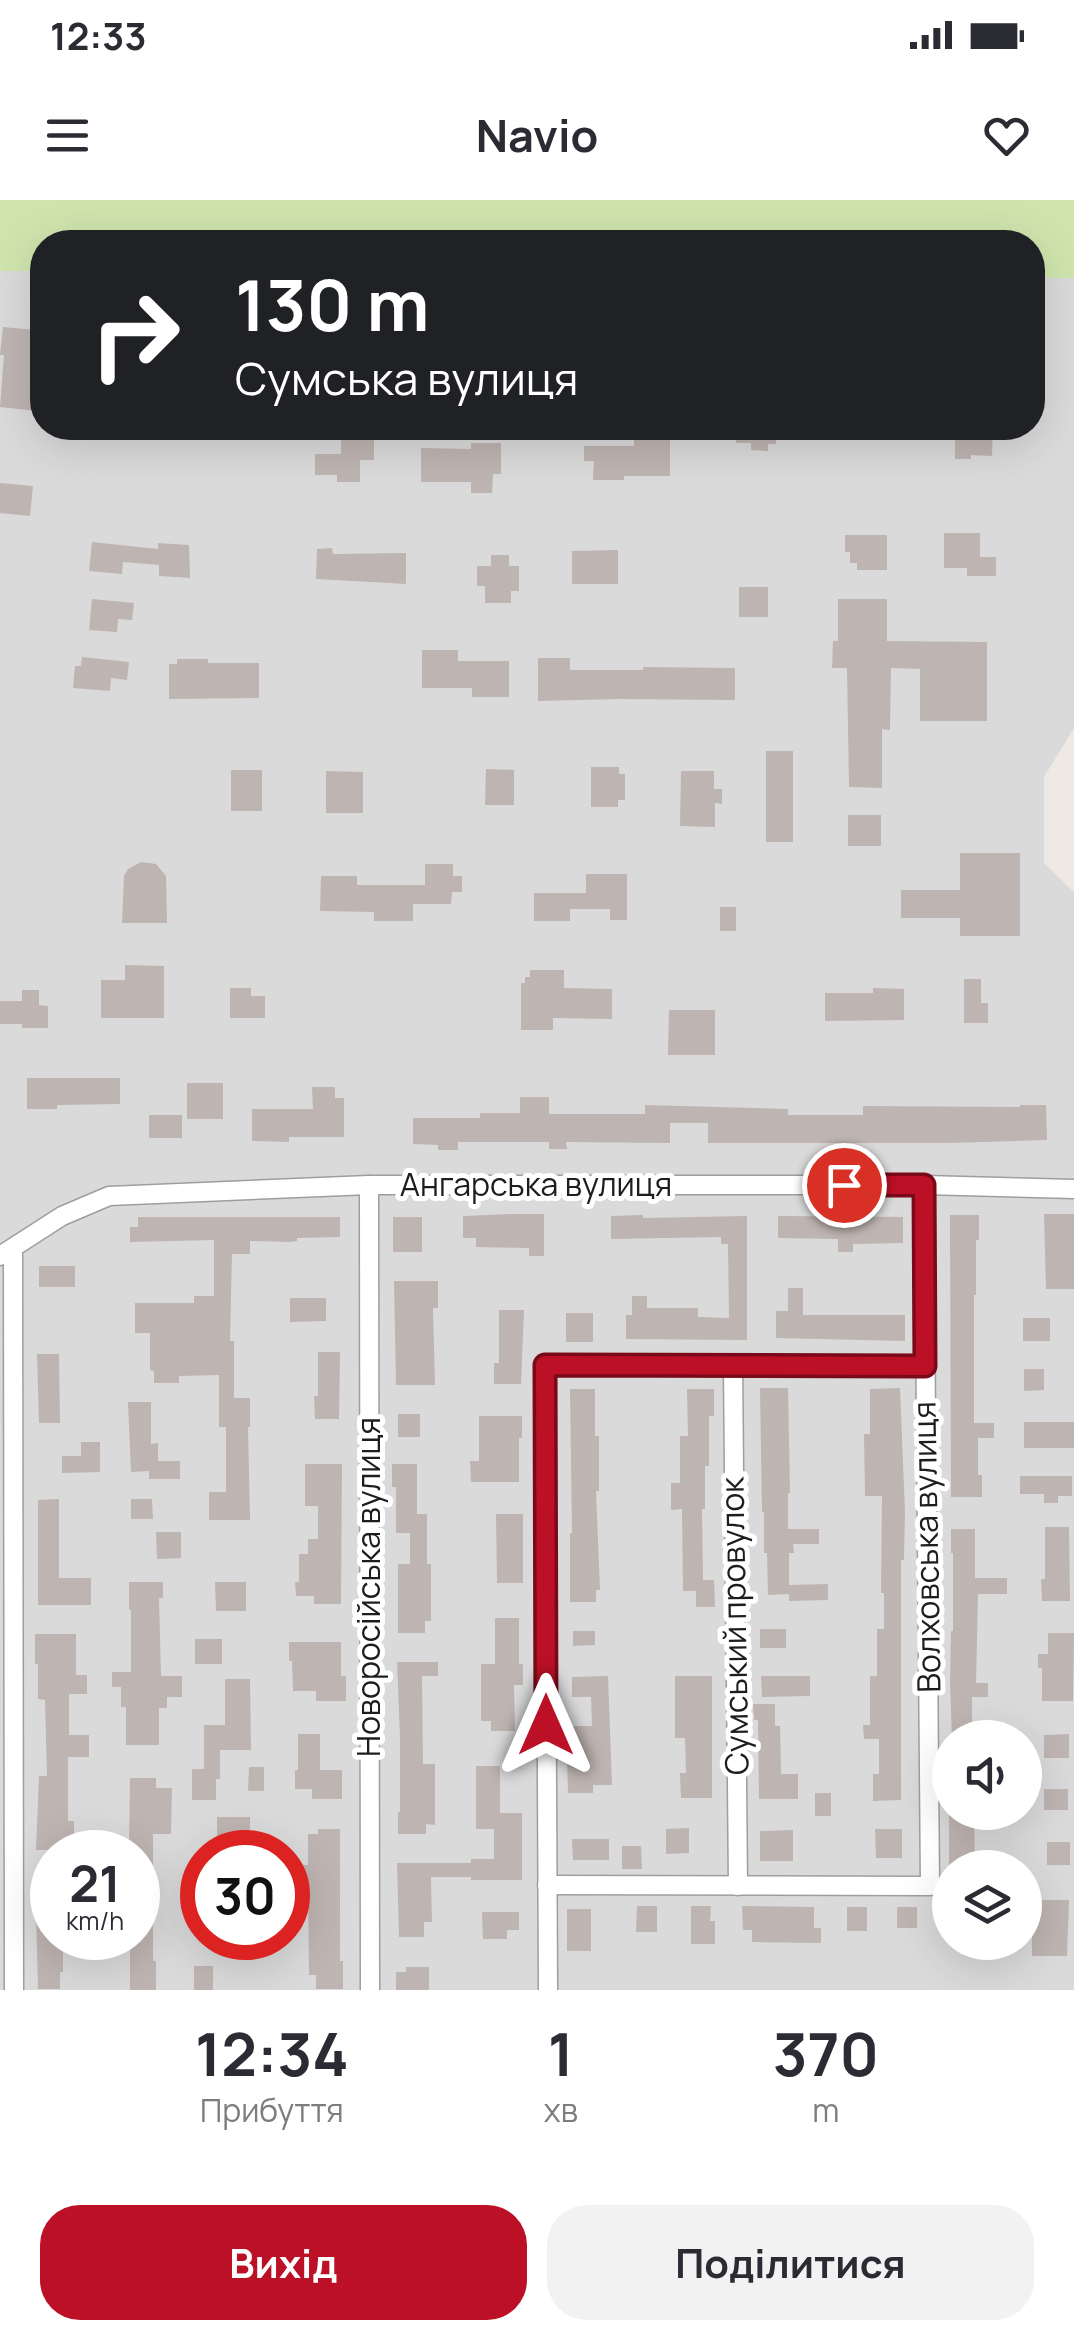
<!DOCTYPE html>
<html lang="uk">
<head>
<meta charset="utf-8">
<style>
  body { margin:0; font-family:Manrope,sans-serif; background:#f2f2f3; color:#2b2b33; height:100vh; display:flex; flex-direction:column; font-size:38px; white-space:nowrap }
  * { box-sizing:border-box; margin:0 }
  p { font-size:32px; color:#7c7c81 }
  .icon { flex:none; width:55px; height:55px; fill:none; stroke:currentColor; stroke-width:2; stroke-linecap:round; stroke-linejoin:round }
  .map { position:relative; height:1790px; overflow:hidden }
  .details { display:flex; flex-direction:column; background:#fff; flex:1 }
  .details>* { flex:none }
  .hud { position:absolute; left:30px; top:30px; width:1015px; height:210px; border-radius:40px; box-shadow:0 10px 40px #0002; background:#202124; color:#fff; overflow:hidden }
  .buttons { position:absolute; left:932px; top:1520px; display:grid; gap:20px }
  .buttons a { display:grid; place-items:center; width:110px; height:110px; border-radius:50%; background:#fff; box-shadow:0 10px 40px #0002; font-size:50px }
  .speed { position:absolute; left:30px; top:1630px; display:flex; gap:20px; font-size:50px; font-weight:700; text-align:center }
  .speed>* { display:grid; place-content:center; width:130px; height:130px; border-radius:50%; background:#fff; box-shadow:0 10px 40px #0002; line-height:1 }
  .speed small { font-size:25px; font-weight:400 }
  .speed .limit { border:15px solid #d22; background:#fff; color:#111 }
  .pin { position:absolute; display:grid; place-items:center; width:85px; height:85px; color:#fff; margin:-42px; border:5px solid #fff; border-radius:50%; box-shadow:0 2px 10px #0007 }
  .me { position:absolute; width:110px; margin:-55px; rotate:0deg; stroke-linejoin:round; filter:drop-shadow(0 0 8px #0008) }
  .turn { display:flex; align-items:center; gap:35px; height:210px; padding:0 40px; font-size:45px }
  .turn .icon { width:130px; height:130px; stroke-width:2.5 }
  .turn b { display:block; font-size:70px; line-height:85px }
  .eta { display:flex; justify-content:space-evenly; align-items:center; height:170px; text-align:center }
  .eta b { font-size:60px; font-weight:700; line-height:70px }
  .cta { display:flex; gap:20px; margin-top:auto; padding:20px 40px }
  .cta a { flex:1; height:115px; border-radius:40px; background:#bb1026; color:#fff; font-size:40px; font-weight:700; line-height:115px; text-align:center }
  .cta a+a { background:#f2f2f3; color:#2b2b33 }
  .status { display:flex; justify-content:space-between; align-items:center; height:70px; padding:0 50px; background:#fff; direction:ltr }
  .status svg { height:28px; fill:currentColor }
  header { display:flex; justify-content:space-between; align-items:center; height:130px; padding:0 40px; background:#fff; font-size:45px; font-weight:700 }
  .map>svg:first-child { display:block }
  .residential { fill:#dbdada; fill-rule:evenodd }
  .grass { fill:#cfe4ad }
  .building { fill:#beb4b1 }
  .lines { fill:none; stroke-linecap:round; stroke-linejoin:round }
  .street-casing { stroke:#9e9e9e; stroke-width:21 }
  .street { stroke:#fff; stroke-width:18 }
  .route-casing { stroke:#7a0a19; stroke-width:25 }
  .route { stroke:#bb1026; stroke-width:18 }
  .labels { text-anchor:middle; stroke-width:10; stroke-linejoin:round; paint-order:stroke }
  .street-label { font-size:32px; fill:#1d1d1d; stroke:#fff }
</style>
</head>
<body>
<div class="status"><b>12:33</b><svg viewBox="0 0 49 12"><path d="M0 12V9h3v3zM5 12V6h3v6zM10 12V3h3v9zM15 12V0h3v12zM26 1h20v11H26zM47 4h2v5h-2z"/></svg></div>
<header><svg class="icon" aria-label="menu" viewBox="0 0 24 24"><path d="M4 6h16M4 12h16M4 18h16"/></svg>Navio<svg class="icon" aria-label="heart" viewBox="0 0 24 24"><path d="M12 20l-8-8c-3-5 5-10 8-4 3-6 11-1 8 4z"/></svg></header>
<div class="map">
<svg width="1074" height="1790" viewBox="0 0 1074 1790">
  <rect width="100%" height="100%" fill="#eee9e4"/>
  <path class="residential" d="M0,0H1074V528L1044,577V663L1074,692V1790H0ZM42,42H1032V228H42ZM950,1538H1025V1612H950ZM52,1652H138V1738H52ZM202,1652H288V1738H202ZM950,1668H1025V1742H950Z"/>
  <polygon class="grass" points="0,0 1074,0 1074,78 1033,78 1032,42 42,42 42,71 0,71"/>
  <g class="building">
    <polygon points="3,127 35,130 31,170 40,170 36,211 0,207 4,155 0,155"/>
    <polygon points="736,228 776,228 776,244 768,244 768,251 751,250 751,243 736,243"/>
    <polygon points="955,228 993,228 992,256 971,255 971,259 955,259"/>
    <polygon points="341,237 374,237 374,260 360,260 360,282 337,282 337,275 315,275 315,254 341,254"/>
    <polygon points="639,237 670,237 670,276 624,276 624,280 593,280 594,261 584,261 584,246 634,246 634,239"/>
    <polygon points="471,243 501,243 501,274 493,274 492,293 471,293 471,282 421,282 421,248 471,249"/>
    <polygon points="0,283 33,286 30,316 0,313"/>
    <polygon points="944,333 980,333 980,357 996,357 996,376 967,376 967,368 944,368"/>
    <polygon points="845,335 887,335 887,370 857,370 857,363 850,363 850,352 845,352"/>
    <polygon points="92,342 158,349 158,343 189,345 190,378 159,376 159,365 123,362 122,374 89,371"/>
    <polygon points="332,348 333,354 406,353 406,384 316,379 317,349"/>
    <polygon points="618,350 618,384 572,384 572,351"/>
    <polygon points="491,355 509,355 509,366 519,366 519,391 511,391 511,403 485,403 485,386 477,386 477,366 491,366"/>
    <rect x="739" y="387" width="29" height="30"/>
    <polygon points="92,399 134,403 132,420 118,419 117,432 89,430"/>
    <polygon points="838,399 887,399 887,441 987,442 987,521 920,521 920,469 891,468 890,530 882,529 882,588 849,587 847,468 832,468 833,441 838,441"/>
    <polygon points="422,450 458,450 458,461 509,461 509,497 472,497 472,488 422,488"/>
    <polygon points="82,457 129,462 127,480 111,478 110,491 73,488 75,466 81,466"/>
    <polygon points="538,458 570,458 570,470 643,470 643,467 735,468 735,500 618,499 538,501"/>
    <polygon points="177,459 208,459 208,463 259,463 259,498 169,499 169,464 177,464"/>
    <rect x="766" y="551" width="27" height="91"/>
    <polygon points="591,567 619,567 619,574 625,574 625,600 618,600 618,607 591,607"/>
    <polygon points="486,569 514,570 514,605 485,605"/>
    <rect x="231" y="570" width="31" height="41"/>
    <polygon points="326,571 363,572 363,613 326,613"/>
    <polygon points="681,571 714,571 714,589 722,589 722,604 715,603 715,627 680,626"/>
    <rect x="848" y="615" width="33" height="31"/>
    <polygon points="960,653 1020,653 1020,736 960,736 960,718 901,718 901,690 960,690"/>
    <polygon points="141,662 156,664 166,676 167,723 122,723 124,676 128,669"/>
    <polygon points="425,664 453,664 453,676 462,676 462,692 452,692 451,704 413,704 413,721 374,721 374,712 320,711 321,676 357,676 357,685 425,685"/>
    <polygon points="586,674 627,674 627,720 610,720 610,709 570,709 570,721 534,721 534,693 586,693"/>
    <rect x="720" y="707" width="16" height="24"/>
    <polygon points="125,765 164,766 164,818 101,818 101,780 125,780"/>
    <polygon points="530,770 564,770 564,788 612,789 612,819 553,818 553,830 521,830 521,783 525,783 525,777 530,777"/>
    <polygon points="964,779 981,779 981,803 988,803 988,823 964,823"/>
    <polygon points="230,788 251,788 251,796 265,796 265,818 230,818"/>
    <polygon points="873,788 904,789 904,820 825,821 825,793 873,793"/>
    <polygon points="22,790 39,790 39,805 48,806 48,828 22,828 22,824 0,824 0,801 22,801"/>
    <polygon points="669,810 715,810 715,855 668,855"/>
    <polygon points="27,878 120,878 120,904 57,905 57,909 27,909"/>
    <rect x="187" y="883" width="36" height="36"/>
    <polygon points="312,887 335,887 335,898 344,898 344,937 289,937 289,942 252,941 252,909 313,909"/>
    <polygon points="520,897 549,897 549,914 645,914 645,905 788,909 788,915 863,915 863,906 1020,907 1020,905 1046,905 1047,940 950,943 708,943 708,923 670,923 670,943 566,942 567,949 549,949 549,942 458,942 458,950 438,950 438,945 413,944 413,918 480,918 480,913 520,913"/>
    <rect x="149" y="915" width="33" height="23"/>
    <polygon points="513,1014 544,1014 544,1056 529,1056 529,1048 476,1047 476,1038 463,1038 463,1016"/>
    <polygon points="1044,1014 1074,1014 1074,1089 1046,1089"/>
    <polygon points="643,1015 643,1018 747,1016 747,1140 626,1139 626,1115 632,1115 632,1096 647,1096 647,1108 698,1108 698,1117 729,1118 728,1044 721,1044 721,1037 611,1039 611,1016"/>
    <polygon points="950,1015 979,1015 979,1040 976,1040 976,1095 974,1095 974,1223 994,1223 994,1238 978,1238 978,1275 982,1275 982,1297 951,1297"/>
    <polygon points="778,1016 903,1017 903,1043 853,1044 853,1052 838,1052 838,1039 778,1038"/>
    <polygon points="138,1017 340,1017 340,1037 297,1038 297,1041 290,1042 250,1041 250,1054 232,1054 230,1141 234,1141 234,1198 250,1198 250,1227 248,1227 250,1320 209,1320 209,1292 226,1292 226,1227 219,1227 219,1175 179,1176 179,1183 154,1183 154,1171 150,1170 150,1133 135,1133 135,1103 194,1103 194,1096 214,1096 214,1040 130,1042 130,1027 138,1027"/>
    <rect x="393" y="1017" width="29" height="35"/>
    <rect x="39" y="1066" width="36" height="21"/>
    <polygon points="394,1081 438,1081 438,1108 433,1108 435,1185 396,1185"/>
    <polygon points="788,1088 803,1088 803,1115 905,1115 905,1141 776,1138 776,1111 788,1111"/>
    <polygon points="290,1098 326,1098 326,1121 290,1122"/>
    <polygon points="499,1110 524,1110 521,1184 494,1184 494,1163 499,1163"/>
    <rect x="566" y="1113" width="27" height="29"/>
    <rect x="1023" y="1118" width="27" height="23"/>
    <polygon points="318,1152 340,1152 339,1219 315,1219 314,1196 318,1196"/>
    <polygon points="37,1154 59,1154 60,1223 39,1223"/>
    <polygon points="1024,1169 1044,1169 1044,1190 1024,1191"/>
    <polygon points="760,1188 788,1188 790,1293 788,1293 788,1329 819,1329 819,1344 793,1344 794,1353 789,1353 789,1385 828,1384 828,1400 789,1401 789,1394 768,1395 767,1353 764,1353 764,1312 762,1312"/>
    <polygon points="900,1188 905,1313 904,1360 901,1360 901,1600 873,1601 873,1574 879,1574 879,1539 864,1539 863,1525 870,1525 870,1476 877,1476 877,1429 884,1429 884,1393 881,1393 882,1296 865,1296 864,1234 870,1234 870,1189"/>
    <polygon points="570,1189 595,1189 595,1236 599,1236 599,1291 596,1291 600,1390 596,1390 596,1402 570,1402 570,1333 572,1333"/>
    <polygon points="687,1189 714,1189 714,1216 709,1216 709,1266 705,1266 705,1309 702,1309 703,1380 714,1380 715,1407 696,1407 696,1391 683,1391 682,1309 671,1310 671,1283 680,1283 680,1236 688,1236"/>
    <polygon points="128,1202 151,1202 151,1244 158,1243 158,1261 180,1261 180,1279 149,1279 149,1271 131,1272"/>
    <rect x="398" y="1214" width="22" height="23"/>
    <polygon points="479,1216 522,1216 522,1238 519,1238 519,1282 471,1282 470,1261 479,1261"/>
    <rect x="1024" y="1222" width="50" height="26"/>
    <polygon points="81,1242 100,1242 100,1272 62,1273 62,1256 81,1256"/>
    <polygon points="305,1264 342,1264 341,1404 314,1404 314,1396 296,1396 295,1382 299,1382 299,1354 308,1354 308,1339 318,1339 318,1306 305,1306"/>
    <polygon points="392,1264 417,1264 417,1314 427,1314 427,1364 431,1364 431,1421 425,1421 425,1433 398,1433 398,1364 410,1364 410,1333 396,1333 396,1287 392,1287"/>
    <polygon points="1020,1276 1072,1276 1072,1296 1058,1296 1058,1303 1044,1303 1044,1294 1020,1294"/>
    <polygon points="59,1299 59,1378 91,1378 91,1405 38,1405 38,1300"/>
    <polygon points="131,1299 152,1299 153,1319 131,1319"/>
    <polygon points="496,1314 523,1314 523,1383 497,1383"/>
    <polygon points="1045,1327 1069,1327 1070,1401 1042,1401 1041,1379 1045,1379"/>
    <polygon points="951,1329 975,1329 975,1378 1007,1378 1007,1394 978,1394 976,1483 988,1483 988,1497 972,1497 972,1538 952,1538 950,1484 951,1431 953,1431 953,1353 951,1353"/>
    <polygon points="156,1332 181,1332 181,1358 157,1359"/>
    <polygon points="129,1382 163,1382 163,1398 159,1398 161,1476 182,1476 182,1497 167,1497 167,1508 159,1508 159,1545 126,1545 126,1507 121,1507 121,1487 112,1487 112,1472 131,1472 131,1410 129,1410"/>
    <polygon points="215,1382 246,1382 246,1411 216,1411"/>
    <polygon points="495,1418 519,1418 519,1464 523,1464 523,1485 514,1485 515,1531 491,1531 491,1521 481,1521 481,1464 495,1464"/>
    <rect x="760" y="1429" width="26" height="19"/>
    <polygon points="573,1431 595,1431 595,1445 573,1446"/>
    <polygon points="1048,1433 1074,1433 1073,1501 1042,1501 1042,1468 1038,1468 1038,1454 1048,1454"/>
    <polygon points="35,1434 76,1434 76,1475 87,1475 87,1494 69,1494 69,1535 89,1535 89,1557 68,1557 68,1621 74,1621 74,1650 36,1650 39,1576 47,1576 45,1500 38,1499 38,1464 35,1464"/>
    <rect x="195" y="1439" width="27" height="25"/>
    <polygon points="289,1442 341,1442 341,1476 346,1476 346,1501 316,1501 316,1491 293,1491 292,1461 289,1461"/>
    <polygon points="397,1462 438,1462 438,1476 422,1476 423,1564 435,1564 435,1625 426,1624 426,1634 398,1634 398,1612 400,1612 400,1536"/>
    <polygon points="608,1476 612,1585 593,1585 593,1593 568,1593 566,1526 592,1526 591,1497 572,1497 572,1477"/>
    <polygon points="675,1476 712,1476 712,1598 681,1598 680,1573 686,1573 685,1538 675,1538"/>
    <polygon points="761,1476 810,1476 810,1496 762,1497"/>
    <polygon points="225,1479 250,1479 251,1550 220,1550 220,1579 216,1579 216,1600 192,1600 192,1569 204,1569 204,1525 225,1525"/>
    <polygon points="753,1504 775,1504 775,1526 780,1526 781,1574 798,1574 798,1599 759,1599 758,1520 754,1520"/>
    <polygon points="298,1534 320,1534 320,1570 342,1570 342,1599 312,1599 312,1589 295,1589 295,1570 298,1570"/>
    <polygon points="1069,1534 1069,1558 1044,1558 1044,1535"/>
    <polygon points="476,1566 500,1566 500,1613 522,1613 522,1680 471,1680 471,1677 431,1677 432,1722 424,1722 424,1737 399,1737 397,1663 471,1663 471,1659 494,1659 494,1629 476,1629"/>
    <polygon points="249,1567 264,1567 264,1591 248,1591"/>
    <polygon points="130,1578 156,1578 156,1588 172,1588 171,1634 153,1634 153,1761 156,1761 156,1790 130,1790 130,1738 138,1738 138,1647 129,1647"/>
    <rect x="1044" y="1589" width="24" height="21"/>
    <rect x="815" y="1593" width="16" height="23"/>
    <polygon points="949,1612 974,1612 975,1668 949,1668"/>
    <rect x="217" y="1617" width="33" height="25"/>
    <polygon points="689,1628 689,1653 666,1654 666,1629"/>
    <polygon points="318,1629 340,1629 340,1761 343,1761 343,1789 316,1789 316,1775 309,1775 308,1682 304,1682 303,1665 308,1665 308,1634 318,1634"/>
    <polygon points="875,1629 902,1629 902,1658 876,1658"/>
    <polygon points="793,1630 793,1661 760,1661 760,1631"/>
    <polygon points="572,1639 609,1639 609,1660 573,1660"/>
    <rect x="1047" y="1642" width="23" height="23"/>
    <polygon points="622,1646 641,1646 642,1669 622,1669"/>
    <polygon points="1025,1700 1069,1700 1067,1756 1032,1756 1032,1724 1025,1724"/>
    <polygon points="637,1706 657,1706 657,1732 636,1732"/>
    <polygon points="691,1706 711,1706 710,1721 715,1721 715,1744 691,1744"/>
    <polygon points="742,1706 814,1707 814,1728 821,1728 821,1743 752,1742 752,1730 743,1730"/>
    <rect x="847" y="1707" width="20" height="24"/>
    <rect x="897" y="1707" width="20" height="21"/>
    <rect x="567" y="1709" width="24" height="42"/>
    <polygon points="482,1712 519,1712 519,1730 507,1730 507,1739 483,1739"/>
    <polygon points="36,1713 52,1713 52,1738 63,1738 63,1772 60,1772 60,1789 38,1789"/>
    <polygon points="248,1738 263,1738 263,1753 248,1754"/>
    <rect x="194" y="1766" width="19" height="24"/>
    <polygon points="406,1767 429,1767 429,1790 396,1790 396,1772 406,1772"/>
  </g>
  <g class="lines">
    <defs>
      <g id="street">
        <polyline points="369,985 370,1790"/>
        <polyline points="13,1050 14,1790"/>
        <polyline points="0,1056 62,1016 109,996 369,985 924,985 1074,989"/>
        <polyline points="733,1166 738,1686"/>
        <polyline points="547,1685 930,1686 924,985"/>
        <polyline points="548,1790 545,1165 925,1166"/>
      </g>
    </defs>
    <use href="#street" class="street-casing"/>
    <use href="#street" class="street"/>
  </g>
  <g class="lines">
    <defs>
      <polyline id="route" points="546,1525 545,1165 925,1166 924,985 844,985"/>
    </defs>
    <use href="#route" class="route-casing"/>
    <use href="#route" class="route"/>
  </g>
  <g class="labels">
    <g class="street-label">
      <text x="536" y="996">Ангарська вулиця</text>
      <text transform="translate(927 1347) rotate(-91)" y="11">Волховська вулиця</text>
      <text transform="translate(369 1387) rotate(-90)" y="11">Новоросійська вулиця</text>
      <text transform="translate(735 1426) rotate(-91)" y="11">Сумський провулок</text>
    </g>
  </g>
</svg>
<div class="buttons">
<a><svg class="icon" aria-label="sound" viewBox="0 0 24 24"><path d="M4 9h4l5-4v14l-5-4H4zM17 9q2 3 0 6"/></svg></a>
<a><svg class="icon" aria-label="layers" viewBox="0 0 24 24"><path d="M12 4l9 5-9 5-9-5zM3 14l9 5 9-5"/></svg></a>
</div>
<div class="speed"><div>21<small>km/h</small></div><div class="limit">30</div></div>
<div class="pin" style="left:844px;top:985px;background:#d93025"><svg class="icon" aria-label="arrive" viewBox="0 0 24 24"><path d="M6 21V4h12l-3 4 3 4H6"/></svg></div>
<svg class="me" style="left:546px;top:1525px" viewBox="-20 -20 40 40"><path d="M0-17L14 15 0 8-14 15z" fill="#bb1026" stroke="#fff" stroke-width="4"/></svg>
<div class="hud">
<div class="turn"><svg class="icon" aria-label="right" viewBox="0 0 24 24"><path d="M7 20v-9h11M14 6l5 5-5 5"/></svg><div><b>130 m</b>Сумська вулиця</div></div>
</div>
</div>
<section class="details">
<div class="eta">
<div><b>12:34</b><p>Прибуття</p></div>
<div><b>1</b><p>хв</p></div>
<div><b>370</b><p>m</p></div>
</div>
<div class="cta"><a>Вихід</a><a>Поділитися</a></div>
</section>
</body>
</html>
